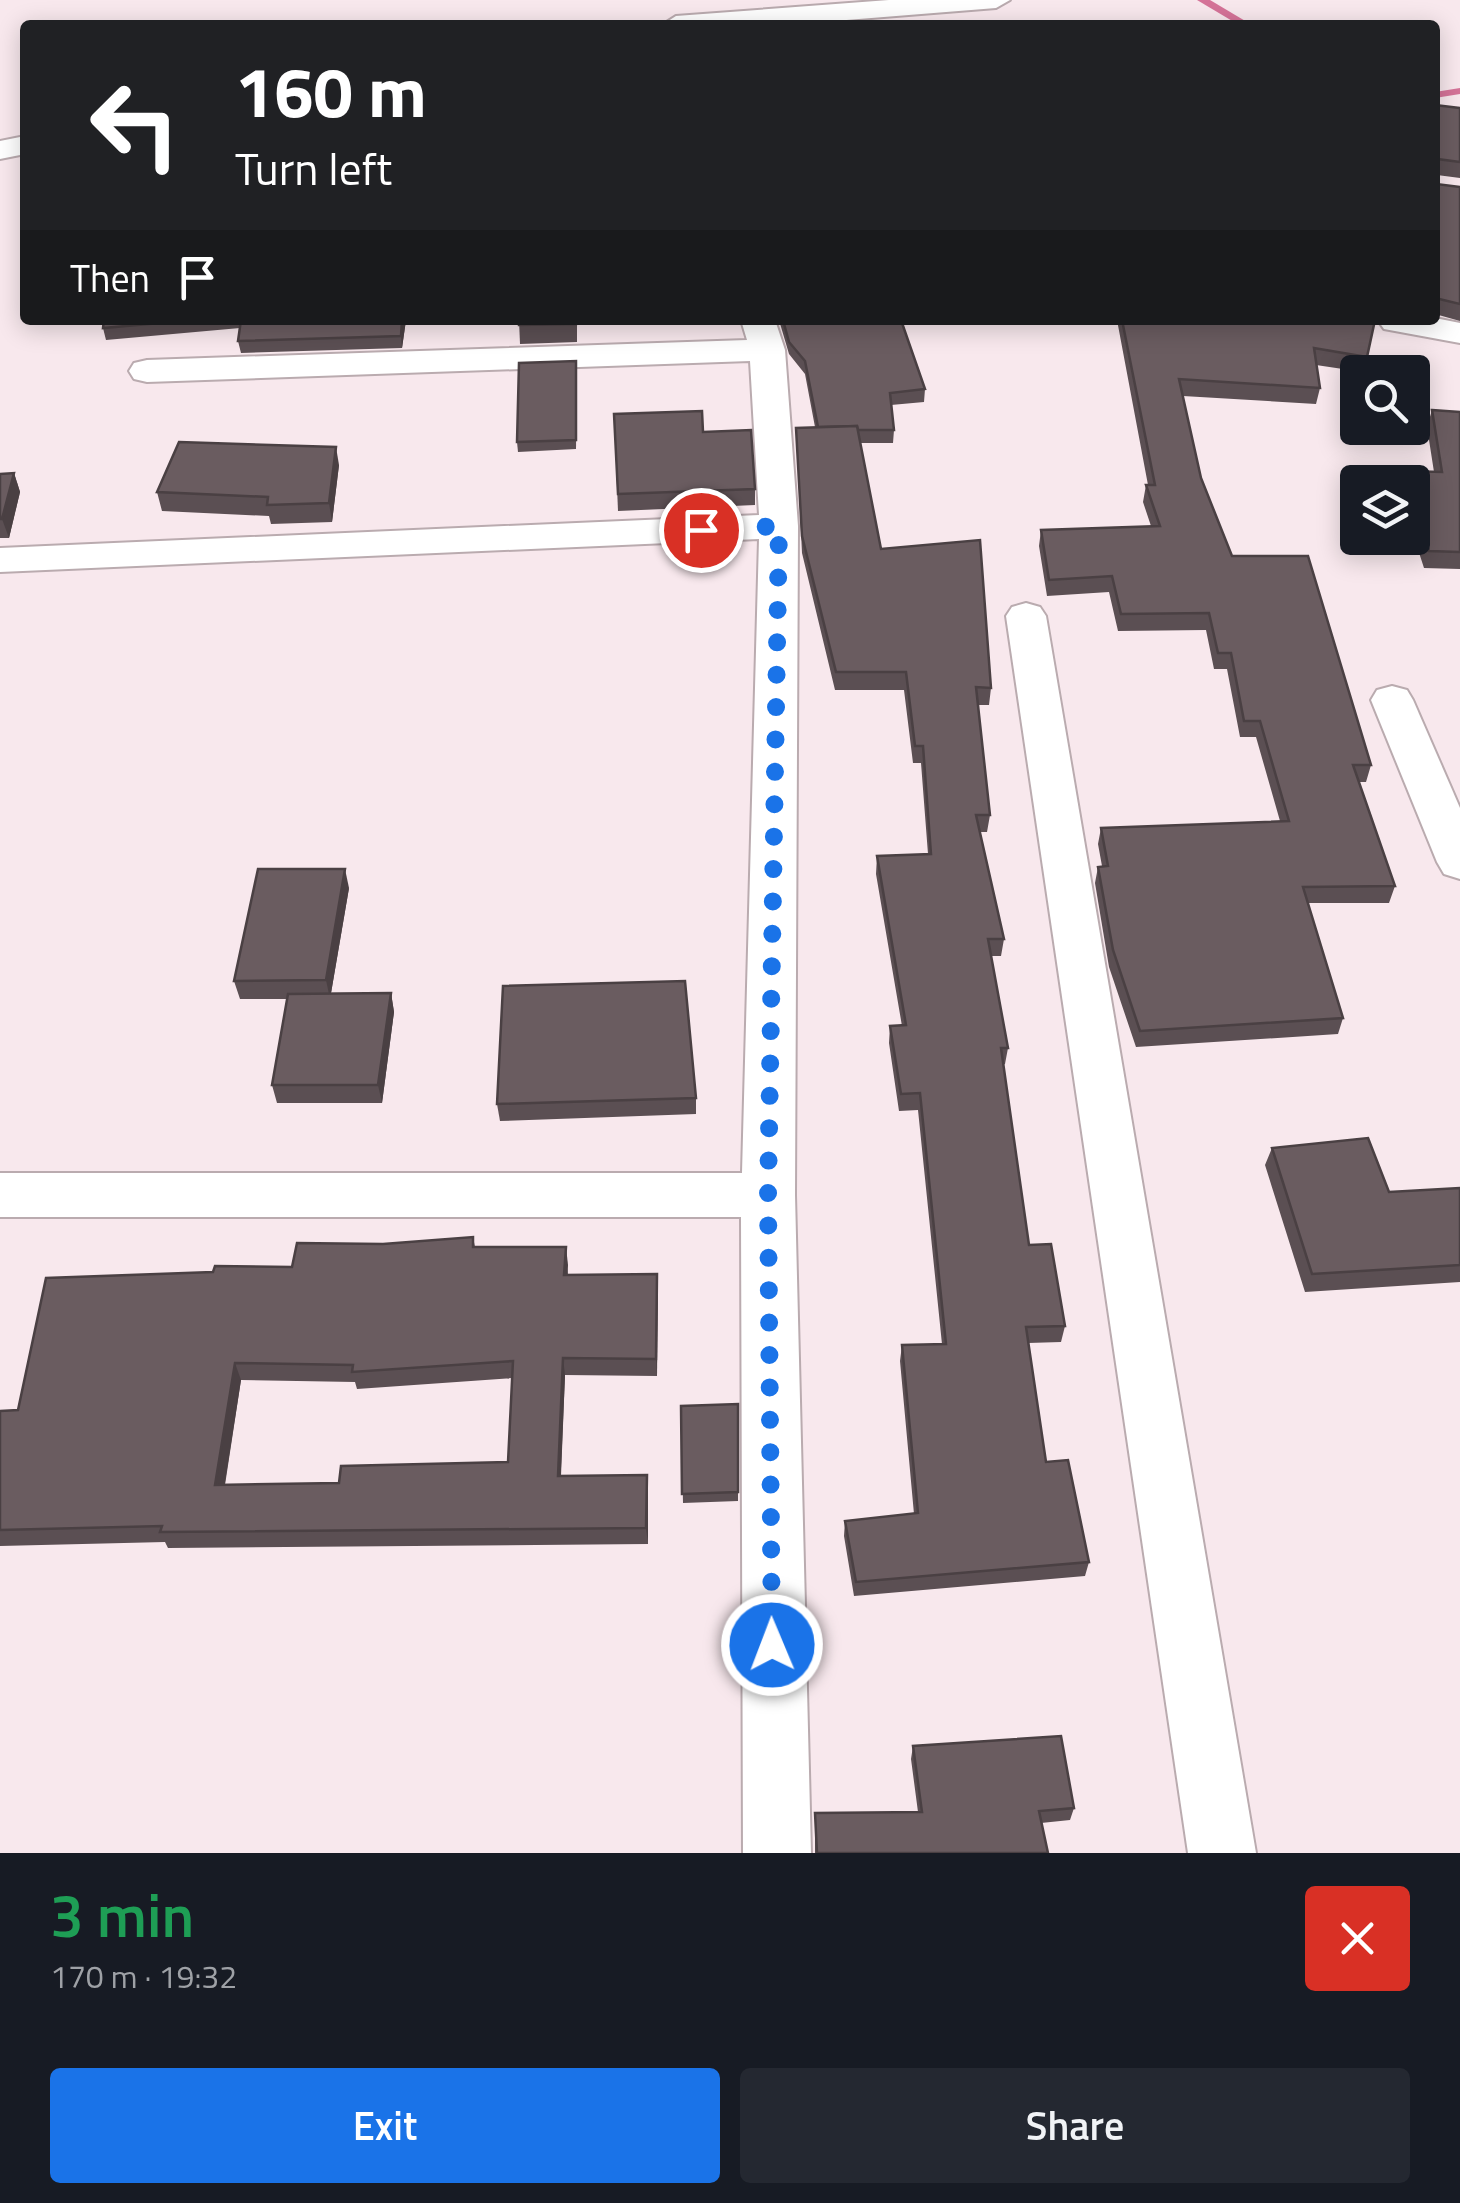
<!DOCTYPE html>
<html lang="en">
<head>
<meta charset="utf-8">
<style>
  body { margin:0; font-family:"Titillium Web",sans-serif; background:#242831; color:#f1f3f6; height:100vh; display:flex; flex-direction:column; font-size:38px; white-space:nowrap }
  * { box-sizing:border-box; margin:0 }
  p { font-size:32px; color:#9ea1a6 }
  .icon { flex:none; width:55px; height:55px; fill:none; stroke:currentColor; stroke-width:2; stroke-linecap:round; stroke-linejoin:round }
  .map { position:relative; height:1853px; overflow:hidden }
  .details { display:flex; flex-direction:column; background:#171b24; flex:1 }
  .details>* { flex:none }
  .hud { position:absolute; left:20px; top:20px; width:1420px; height:305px; border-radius:10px; box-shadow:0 5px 25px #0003; background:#202124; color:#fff; overflow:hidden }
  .tools { position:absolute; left:1340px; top:355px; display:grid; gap:20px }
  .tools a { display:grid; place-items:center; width:90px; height:90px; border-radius:10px; background:#171b24; box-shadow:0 5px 25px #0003; font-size:50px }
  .pin { position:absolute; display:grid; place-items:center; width:85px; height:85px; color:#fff; margin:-42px; border:5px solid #fff; border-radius:50%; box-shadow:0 2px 10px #0007 }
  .me { position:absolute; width:110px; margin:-55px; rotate:359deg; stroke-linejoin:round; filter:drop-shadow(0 0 8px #0008) }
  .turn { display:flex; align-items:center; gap:35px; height:210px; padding:0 50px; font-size:45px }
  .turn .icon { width:130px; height:130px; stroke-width:2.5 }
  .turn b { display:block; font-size:70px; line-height:85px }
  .then { display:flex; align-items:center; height:95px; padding:0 50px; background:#0003; gap:20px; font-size:38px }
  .round { display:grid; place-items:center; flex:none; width:105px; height:105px; border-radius:10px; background:#242831 }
  .summary { display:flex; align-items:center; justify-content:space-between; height:170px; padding:0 50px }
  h1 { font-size:60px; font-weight:600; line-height:75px; color:#1e9e55 }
  .cta { display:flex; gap:20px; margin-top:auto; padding:20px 50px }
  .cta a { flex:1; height:115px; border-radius:10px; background:#1a73e8; color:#fff; font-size:40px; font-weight:600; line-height:115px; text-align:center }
  .cta a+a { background:#242831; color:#f1f3f6 }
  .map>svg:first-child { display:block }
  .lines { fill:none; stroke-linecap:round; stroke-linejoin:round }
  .stream { fill:#d57398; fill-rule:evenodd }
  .street-casing { stroke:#baabaf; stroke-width:4 }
  .street { fill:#fff; fill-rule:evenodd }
  .wall { fill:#5b4f53; fill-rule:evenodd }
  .shaded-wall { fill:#4a4043 }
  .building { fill:#6a5c60; stroke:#4a4043; stroke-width:2.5; fill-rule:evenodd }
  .route { stroke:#1a73e8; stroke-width:18; stroke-dasharray:0 32.4 }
</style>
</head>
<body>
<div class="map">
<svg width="1460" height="1853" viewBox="0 0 1460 1853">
  <rect width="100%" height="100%" fill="#f8e8ed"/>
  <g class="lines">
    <g class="stream">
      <polygon points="1197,0 1210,0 1252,25 1239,25"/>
      <polygon points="1460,88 1460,94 1435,98 1435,92"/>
    </g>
    <defs>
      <g id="street">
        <polygon points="889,0 1010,0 996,8 784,25 662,25 676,16"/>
        <polygon points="25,136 25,154 0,159 0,141"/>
        <polygon points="1435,318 1460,323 1460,343 1384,329 1379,322"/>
        <polygon points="741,320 775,320 785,350 798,526 795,1195 811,1853 743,1853 741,1217 0,1217 0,1173 742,1173 759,539 0,572 0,548 759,515 750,361 147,382 134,379 129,371 134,363 147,360 747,340"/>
        <polygon points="1026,603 1040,607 1046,616 1256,1853 1188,1853 1006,616 1012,607"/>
        <polygon points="1392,686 1407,690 1413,700 1460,808 1460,879 1444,874 1437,862 1371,700 1377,690"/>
      </g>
    </defs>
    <use href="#street" class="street-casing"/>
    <use href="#street" class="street"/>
  </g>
  <g class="wall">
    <polygon points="1435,105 1460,108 1460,178 1437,175 1436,184 1460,187 1460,321 1435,314"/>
    <polygon points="104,320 406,320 402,348 241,353 238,341 240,328 106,340 103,328"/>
    <polygon points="519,320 577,320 577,342 520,344"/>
    <polygon points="779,320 901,320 925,389 924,402 891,405 894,430 893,443 860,443 881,549 991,688 989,705 978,705 990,815 987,832 980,832 1004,939 1001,956 991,956 1008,1048 1005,1064 1003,1065 1029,1245 1065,1326 1061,1342 1028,1343 1046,1462 1089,1562 1085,1576 854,1596 844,1536 845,1521 914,1514 900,1361 902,1345 942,1344 918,1110 899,1111 889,1043 890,1026 902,1026 876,874 877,856 928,854 921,763 913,763 904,690 835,690 802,553 796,428 815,427 805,374 789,354"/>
    <polygon points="1117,320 1375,320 1363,372 1316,365 1320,388 1316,404 1183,396 1201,478 1232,556 1371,765 1366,782 1359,782 1395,886 1389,903 1308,903 1343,1018 1338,1034 1136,1047 1109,967 1095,883 1098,867 1102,866 1098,844 1101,828 1280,821 1256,737 1240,737 1227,669 1214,669 1206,630 1118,631 1109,592 1047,596 1039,546 1041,530 1151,526 1143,502 1146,485 1148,485"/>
    <polygon points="577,371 576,449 518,452 517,442"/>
    <polygon points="1432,410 1460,412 1460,569 1424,568 1412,531 1412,482 1400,482 1404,471 1434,472 1427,427"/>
    <polygon points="614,414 703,432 755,489 755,505 618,511"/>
    <polygon points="339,465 332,522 271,524 269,516 162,511 157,492"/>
    <polygon points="14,473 20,492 9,538 0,538 0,474"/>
    <polygon points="349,888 331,993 391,993 394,1012 382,1103 277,1103 272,1085 287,999 240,999 234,981"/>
    <polygon points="696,1098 696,1114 500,1121 497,1104"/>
    <polygon points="1272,1148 1389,1192 1460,1188 1460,1282 1305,1292 1265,1165"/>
    <path d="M473,1237L475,1247H566L568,1275L657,1274V1376L565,1375L561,1476L647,1475L648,1544L168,1548L165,1542L0,1546V1411L18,1410L213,1272L292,1267L383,1244ZM512,1378L508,1462L339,1483L225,1485L241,1380L355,1382L357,1389Z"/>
    <polygon points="738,1404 738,1501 683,1503 681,1406"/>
    <polygon points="913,1746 1074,1808 1070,1820 1041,1823 1048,1853 815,1853 815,1813 918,1812 911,1759"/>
  </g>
  <g class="shaded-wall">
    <polygon points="402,320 406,320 402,348 401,336"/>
    <polygon points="336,447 339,465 332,522 329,503"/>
    <polygon points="14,473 20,492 9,538 2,519"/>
    <polygon points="345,869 349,888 330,999 326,980"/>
    <polygon points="391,993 394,1012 382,1103 378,1085"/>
    <polygon points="566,1247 568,1265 566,1292 564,1275"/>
    <polygon points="657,1274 658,1292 657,1376 656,1359"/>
    <polygon points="563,1358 565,1375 560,1492 558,1476"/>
    <polygon points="235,1363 241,1380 222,1501 215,1485"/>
    <polygon points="647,1475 648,1491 648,1544 646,1528"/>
  </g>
  <g class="building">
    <polygon points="1435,105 1460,108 1460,162 1437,159 1436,184 1460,187 1460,304 1435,298"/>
    <polygon points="104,320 193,320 103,328"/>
    <polygon points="241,320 402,320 401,336 238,341"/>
    <polygon points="519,320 576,320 576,324 519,325"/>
    <polygon points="783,320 901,320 925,389 890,393 894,430 858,430 857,426 818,427 805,361 789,342"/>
    <polygon points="1122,320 1375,320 1367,357 1314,348 1320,388 1179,379 1201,478 1232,556 1308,556 1371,765 1353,765 1395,886 1303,887 1343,1018 1140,1031 1113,950 1098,867 1108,866 1101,828 1289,821 1260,721 1244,721 1231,653 1218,653 1209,613 1121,614 1112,576 1049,580 1041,530 1160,526 1146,485 1155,485"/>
    <polygon points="576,361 576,440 517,442 519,363"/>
    <polygon points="1432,410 1460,412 1460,552 1429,551 1412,498 1412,482 1408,482 1404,471 1442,472"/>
    <polygon points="702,411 703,432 751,430 755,489 618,494 614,414"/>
    <polygon points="857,426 881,549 980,540 991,688 976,687 990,815 976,815 1004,939 988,939 1008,1048 1001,1048 1029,1245 1051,1244 1065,1326 1026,1327 1046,1462 1068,1460 1089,1562 856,1582 845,1521 918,1513 902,1345 946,1344 920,1093 901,1094 890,1026 906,1025 877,856 931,854 923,746 915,746 906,672 836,672 802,536 796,428"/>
    <polygon points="179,442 336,447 329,503 267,505 268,497 157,492"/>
    <polygon points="14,473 2,519 0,519 0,474"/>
    <polygon points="258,869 345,869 326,980 234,981"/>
    <polygon points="685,981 696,1098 497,1104 503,986"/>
    <polygon points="391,993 378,1085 272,1085 288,994"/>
    <polygon points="1368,1138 1389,1192 1460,1188 1460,1265 1312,1274 1272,1148"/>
    <path d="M473,1237V1247H566L564,1275L657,1274L656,1359L563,1358L558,1476L647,1475L646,1528L160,1532L162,1526L0,1530V1411L18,1410L46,1278L213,1272L215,1266L292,1267L297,1243L383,1244ZM513,1361L508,1462L341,1466L339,1483L215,1485L235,1363L353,1365L352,1372Z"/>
    <polygon points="738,1404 738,1492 682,1494 681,1406"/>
    <polygon points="1061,1736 1074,1808 1039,1811 1048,1853 817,1853 815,1813 922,1812 913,1746"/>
  </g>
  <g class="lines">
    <polyline class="route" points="701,530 779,526 768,1196 772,1645"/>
  </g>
</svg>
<div class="tools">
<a><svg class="icon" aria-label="search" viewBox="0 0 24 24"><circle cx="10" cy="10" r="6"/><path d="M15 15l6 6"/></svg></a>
<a><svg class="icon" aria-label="layers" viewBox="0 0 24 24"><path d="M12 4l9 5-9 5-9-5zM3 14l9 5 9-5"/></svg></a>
</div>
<div class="pin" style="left:701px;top:530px;background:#d93025"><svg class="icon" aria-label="arrive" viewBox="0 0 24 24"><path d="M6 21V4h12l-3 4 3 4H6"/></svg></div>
<svg class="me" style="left:772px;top:1645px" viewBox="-20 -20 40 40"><circle r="17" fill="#1a73e8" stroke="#fff" stroke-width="3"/><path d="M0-11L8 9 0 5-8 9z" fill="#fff"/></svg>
<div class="hud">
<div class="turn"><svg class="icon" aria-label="left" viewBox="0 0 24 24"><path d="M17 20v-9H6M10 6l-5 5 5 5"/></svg><div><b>160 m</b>Turn left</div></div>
<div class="then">Then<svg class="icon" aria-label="arrive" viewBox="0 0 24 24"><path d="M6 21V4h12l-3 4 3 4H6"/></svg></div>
</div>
</div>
<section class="details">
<div class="summary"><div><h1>3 min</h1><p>170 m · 19:32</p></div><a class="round" style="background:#d93025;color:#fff"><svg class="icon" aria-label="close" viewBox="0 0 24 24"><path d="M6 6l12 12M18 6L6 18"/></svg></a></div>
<div class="cta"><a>Exit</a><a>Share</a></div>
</section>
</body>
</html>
